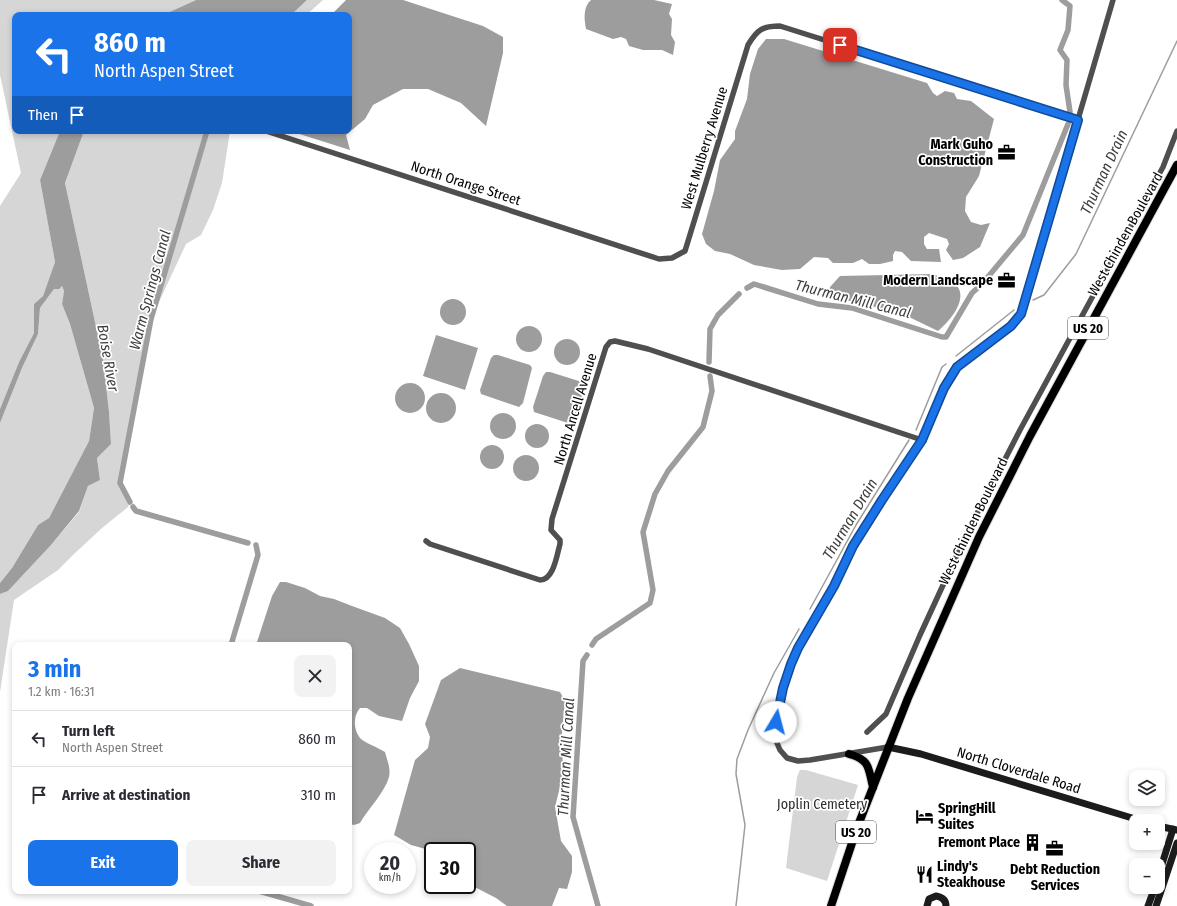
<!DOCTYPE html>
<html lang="en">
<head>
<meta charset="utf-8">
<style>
  body { margin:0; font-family:"Fira Sans Condensed",sans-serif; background:#f2f2f3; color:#2b2b33; height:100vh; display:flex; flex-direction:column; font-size:15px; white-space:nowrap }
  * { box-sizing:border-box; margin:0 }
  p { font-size:13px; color:#7c7c81 }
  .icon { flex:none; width:22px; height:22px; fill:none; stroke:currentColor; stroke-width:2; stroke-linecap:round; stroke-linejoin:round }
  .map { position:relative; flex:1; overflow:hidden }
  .details { position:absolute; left:12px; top:642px; width:340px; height:252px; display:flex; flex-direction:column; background:#fff; border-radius:8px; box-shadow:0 2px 6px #0003 }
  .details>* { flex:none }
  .hud { position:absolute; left:12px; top:12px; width:340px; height:122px; border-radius:8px; box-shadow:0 2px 6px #0003; background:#1a73e8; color:#fff; overflow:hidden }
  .tools { position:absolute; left:1129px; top:770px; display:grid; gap:8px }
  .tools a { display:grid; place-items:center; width:36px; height:36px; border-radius:8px; background:#fff; box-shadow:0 2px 6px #0003; font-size:20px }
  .speed { position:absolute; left:364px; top:842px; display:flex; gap:8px; font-size:20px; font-weight:700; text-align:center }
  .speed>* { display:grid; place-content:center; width:52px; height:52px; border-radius:50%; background:#fff; box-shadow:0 2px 6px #0003; line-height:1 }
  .speed small { font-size:10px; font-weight:400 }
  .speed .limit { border:2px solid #111; border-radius:6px; background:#fff; color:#111 }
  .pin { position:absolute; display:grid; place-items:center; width:34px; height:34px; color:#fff; margin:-17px; border-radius:8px; box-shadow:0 2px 6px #0006 }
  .me { position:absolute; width:44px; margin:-22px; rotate:8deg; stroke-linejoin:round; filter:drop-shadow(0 0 3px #0008) }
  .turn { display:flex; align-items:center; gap:14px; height:84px; padding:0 16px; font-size:18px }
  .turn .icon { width:52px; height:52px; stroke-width:2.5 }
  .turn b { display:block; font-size:28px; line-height:34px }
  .then { display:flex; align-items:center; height:38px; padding:0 16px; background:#0003; gap:8px; font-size:15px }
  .round { display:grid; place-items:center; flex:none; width:42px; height:42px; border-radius:8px; background:#f2f2f3 }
  .headline { display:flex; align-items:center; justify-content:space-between; height:68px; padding:0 16px }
  h1 { font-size:24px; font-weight:700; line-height:30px; color:#1a73e8 }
  .button { display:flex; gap:8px; margin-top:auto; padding:8px 16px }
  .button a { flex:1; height:46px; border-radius:8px; background:#1a73e8; color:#fff; font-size:16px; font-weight:700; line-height:46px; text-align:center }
  .button a+a { background:#f2f2f3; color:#2b2b33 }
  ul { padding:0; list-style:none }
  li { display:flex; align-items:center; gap:12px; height:56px; padding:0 16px; border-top:1px solid #e1e1e2 }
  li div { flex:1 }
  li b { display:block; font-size:15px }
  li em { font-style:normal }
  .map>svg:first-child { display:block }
  .green { fill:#d6d6d6 }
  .water { fill:#9d9d9d }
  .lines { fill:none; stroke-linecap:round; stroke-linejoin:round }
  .stream { stroke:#9d9d9d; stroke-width:1.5 }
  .canal { stroke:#9d9d9d; stroke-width:5.5 }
  .primary-casing { stroke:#dbdbdb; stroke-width:10 }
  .street { stroke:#4f4f4f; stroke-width:5.5 }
  .secondary { stroke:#1c1c1c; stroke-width:7 }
  .primary { stroke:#000; stroke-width:8 }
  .route-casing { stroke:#114b97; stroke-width:10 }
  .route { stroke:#1a73e8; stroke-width:7 }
  .labels { text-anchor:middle; stroke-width:3.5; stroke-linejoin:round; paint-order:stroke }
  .shield { fill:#fff; stroke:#4c4c4c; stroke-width:1 }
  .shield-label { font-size:13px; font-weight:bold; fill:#000 }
  .poi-label { font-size:14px; font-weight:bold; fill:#000; stroke:#fff; text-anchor:end }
  .street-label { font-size:14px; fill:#000; stroke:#fff }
  .park-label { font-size:14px; fill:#2d2d2d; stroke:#fff }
  .water-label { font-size:15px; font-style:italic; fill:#3e3e3e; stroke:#fff }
</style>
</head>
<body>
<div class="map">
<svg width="1177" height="906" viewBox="0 0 1177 906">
  <rect width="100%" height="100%" fill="#fff"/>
  <g class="green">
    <polygon points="0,0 196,0 163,15 15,15 15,131 60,131 40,180 55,262 43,296 34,304 34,333 19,362 0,409 0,206 21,173 0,75"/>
    <polygon points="307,0 323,0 306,15 291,15"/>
    <polygon points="84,131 230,131 222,183 213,210 201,235 186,244 151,319 120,483 130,502 128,507 102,528 75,553 58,570 14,600 0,692 0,594 8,591 51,545 79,512 88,486 100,480 97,458 111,444 109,412 103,359 65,183"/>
    <polygon points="62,286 64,291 62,304 70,324 94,408 89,441 49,518 38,525 12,568 0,583 0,423 22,368 38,334 40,308 54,289"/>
    <polygon points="800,770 806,770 858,785 827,881 786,868 797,777"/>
  </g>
  <g class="water">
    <polygon points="196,0 307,0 291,15 163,15"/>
    <polygon points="346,0 403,0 483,26 503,37 503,53 486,126 461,103 428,89 403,89 373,105 365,119 346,135 350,150 290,131 349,131 349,15 331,15"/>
    <path d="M591,0H654L672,4L669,14L672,19L671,35L675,42L673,55L662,50H643L629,46L626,39L621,37L613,39L586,29C584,19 583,7 591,0Z"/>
    <polygon points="766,39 784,39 927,83 933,93 937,96 945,91 954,93 957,99 971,101 994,119 979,176 966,197 965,211 971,222 981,225 990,223 980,247 963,258 953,260 946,250 949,244 947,239 929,233 924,237 924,244 927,249 939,249 941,262 911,261 902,252 895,251 893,255 893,261 880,264 869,264 862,259 853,263 833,263 828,258 814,257 800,269 782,270 754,265 730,254 715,251 706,244 702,234 714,191 720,160 735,139 735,131 747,99 750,74 758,49"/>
    <polygon points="60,131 84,131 65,183 103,359 109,412 111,444 97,458 100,480 88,486 79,511 51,545 8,591 0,594 0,583 12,568 38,525 49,518 89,441 94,408 70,324 62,304 64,291 62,286 59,289 54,289 40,308 38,334 22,368 0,423 0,409 19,362 34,333 34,304 43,296 55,262 40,180"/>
    <path d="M933,274C939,277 948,278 953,282C972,296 950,321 938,331L909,317L858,302L841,300L830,295V287L840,276Z"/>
    <circle cx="453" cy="312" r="13"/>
    <circle cx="529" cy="339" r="13"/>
    <polygon points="436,335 478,348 465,390 423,376"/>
    <circle cx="567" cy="352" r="13"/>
    <polygon points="494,355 498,355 530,365 532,368 523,403 519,407 481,394 480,390 491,358"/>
    <polygon points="546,372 550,372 582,382 585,385 575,419 572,423 568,423 534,412 533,407 543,376"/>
    <circle cx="410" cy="398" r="15"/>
    <circle cx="441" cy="408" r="15"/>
    <circle cx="503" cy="426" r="13"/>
    <circle cx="537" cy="436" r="12"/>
    <circle cx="492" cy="457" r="12"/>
    <circle cx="526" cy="468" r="13"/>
    <path d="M280,582H286L305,588L320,596L334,599L352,606L385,618L400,628L409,644L419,666V681L410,698L402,721L379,716L367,708H360C353,716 353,729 360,738C363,742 379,748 385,752C387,760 391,768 389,777C385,792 368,809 360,823L354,825L349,824V645H256L272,596Z"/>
    <polygon points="460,668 560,692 565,701 562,733 563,775 555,807 561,841 572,856 572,872 567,889 559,888 552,906 507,906 496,898 467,883 467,851 433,851 411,845 394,835 415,760 428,748 430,737 425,724 441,680"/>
  </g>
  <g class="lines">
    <g class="stream">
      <polyline points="1033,300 1044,295 1076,254 1177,41"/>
      <polyline points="956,356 1014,310"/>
      <polyline points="916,430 942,367 946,364"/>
      <polyline points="810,609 856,525 909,440"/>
      <polyline points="736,906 745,825 736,774 737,759 748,730 774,673 799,629"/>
    </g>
    <g class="canal">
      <polyline points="1062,0 1070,6 1068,30 1060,50 1067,60 1066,85 1070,112"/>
      <polyline points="747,288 754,284 818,304 852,308 942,337 946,337 972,293 982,284 1023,235 1068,124"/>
      <polyline points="709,362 710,329 718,315 739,294"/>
      <polyline points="130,502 120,483 151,319 207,131"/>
      <polyline points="133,507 136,511 248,543"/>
      <polyline points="231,645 258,555 256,545"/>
      <polyline points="592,645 596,639 650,603 653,590 643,532 655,494 668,471 703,427 712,391 710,376"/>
      <polyline points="587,655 583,661 573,817 598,906"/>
      <polyline points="259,891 311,906"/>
    </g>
    <defs>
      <g id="primary">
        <path d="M849,754C870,760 868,767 873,787"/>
        <polyline points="831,906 857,828 908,698 979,537 1030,436 1177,165"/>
      </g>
    </defs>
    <use href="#primary" class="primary-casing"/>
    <g class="street">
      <path d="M266,131L659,259L672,258L685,251L748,45C757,30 762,26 780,26L1078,120"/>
      <path d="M426,541L430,544L540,580C554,580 557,554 560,544V540L551,530L552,519L606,347L610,342L615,341L648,349L922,440"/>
      <polyline points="867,732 886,714 920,635 968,531 1020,430 1163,167 1177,131"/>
      <polyline points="888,747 810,760 798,761 787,758 780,750 777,743 776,732 780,699 791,664 834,586 853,546 882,500 922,440 927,431 944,388 957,367 1011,326 1021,314 1113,0"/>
    </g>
    <g class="secondary">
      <polyline points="888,747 921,754 1142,821"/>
      <polyline points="1158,826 1177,830"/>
      <polyline points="1158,877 1173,829"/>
      <path d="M927,906L929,899L936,896C942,897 946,900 946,906"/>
      <polyline points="1148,906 1155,887"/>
      <polyline points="1156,906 1177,843"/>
    </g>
    <use href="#primary" class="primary"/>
  </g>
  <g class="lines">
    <defs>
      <polyline id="route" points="776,722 783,688 791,664 798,648 834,586 853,546 882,500 922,440 944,388 957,367 1011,326 1021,314 1078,120 840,45"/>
    </defs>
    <use href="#route" class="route-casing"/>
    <use href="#route" class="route"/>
  </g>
  <defs>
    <symbol id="office-bare" viewBox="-9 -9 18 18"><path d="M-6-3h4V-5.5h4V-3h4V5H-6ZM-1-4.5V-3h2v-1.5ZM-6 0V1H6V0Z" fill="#000" stroke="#fff" stroke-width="2.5" paint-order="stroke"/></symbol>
    <symbol id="hotel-bare" viewBox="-9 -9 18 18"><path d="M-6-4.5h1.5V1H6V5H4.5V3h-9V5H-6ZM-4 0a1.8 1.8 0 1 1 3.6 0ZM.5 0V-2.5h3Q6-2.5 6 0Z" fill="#000" stroke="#fff" stroke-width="2.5" paint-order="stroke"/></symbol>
    <symbol id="building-bare" viewBox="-9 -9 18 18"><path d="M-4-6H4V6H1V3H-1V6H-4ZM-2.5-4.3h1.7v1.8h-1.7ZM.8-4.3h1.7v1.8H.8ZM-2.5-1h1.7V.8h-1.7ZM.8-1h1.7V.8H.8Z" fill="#000" stroke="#fff" stroke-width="2.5" paint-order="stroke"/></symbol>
    <symbol id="restaurant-bare" viewBox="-9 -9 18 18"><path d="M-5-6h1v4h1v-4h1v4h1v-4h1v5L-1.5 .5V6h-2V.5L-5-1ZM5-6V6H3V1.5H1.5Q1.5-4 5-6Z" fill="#000" stroke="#fff" stroke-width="2.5" paint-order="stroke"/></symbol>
  </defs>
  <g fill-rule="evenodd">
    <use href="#office-bare" x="994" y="140" width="25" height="25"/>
    <use href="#office-bare" x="994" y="268" width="25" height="25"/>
    <use href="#hotel-bare" x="912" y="804" width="25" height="25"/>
    <use href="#building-bare" x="1020" y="830" width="25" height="25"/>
    <use href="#office-bare" x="1042" y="836" width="25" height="25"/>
    <use href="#restaurant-bare" x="912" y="862" width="25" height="25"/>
  </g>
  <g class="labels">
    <g class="shield">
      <rect x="1068" y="317" width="40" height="22" rx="3"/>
      <rect x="836" y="821" width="40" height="22" rx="3"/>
    </g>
    <g class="shield-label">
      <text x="1088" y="333">US 20</text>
      <text x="856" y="837">US 20</text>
    </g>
    <g class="poi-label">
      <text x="993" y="149">Mark Guho<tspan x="993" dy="16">Construction</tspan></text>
      <text x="993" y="285">Modern Landscape</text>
      <text x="938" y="813" text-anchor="start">SpringHill<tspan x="938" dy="16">Suites</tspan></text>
      <text x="1020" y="847">Fremont Place</text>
      <text x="937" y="871" text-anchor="start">Lindy's<tspan x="937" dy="16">Steakhouse</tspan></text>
      <text x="1055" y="874" text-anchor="middle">Debt Reduction<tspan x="1055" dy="16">Services</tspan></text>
    </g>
    <g class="street-label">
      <text transform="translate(704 148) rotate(-73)" y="5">West Mulberry Avenue</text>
      <text transform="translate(466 183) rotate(18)" y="5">North Orange Street</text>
      <text transform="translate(1125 234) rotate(-61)" y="5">West Chinden Boulevard</text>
      <text transform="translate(575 409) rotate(-73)" y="5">North Ancell Avenue</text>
      <text transform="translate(973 521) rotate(-64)" y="5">West Chinden Boulevard</text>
      <text transform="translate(1019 770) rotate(17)" y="5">North Cloverdale Road</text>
    </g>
    <g class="park-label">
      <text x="822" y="809">Joplin Cemetery</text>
    </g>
    <g class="water-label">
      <text transform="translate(1104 172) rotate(-65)" y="5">Thurman Drain</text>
      <text transform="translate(150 290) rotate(-75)" y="5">Warm Springs Canal</text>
      <text transform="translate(853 299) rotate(14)" y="5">Thurman Mill Canal</text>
      <text transform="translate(108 358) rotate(80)" y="5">Boise River</text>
      <text transform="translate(850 519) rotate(-59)" y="5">Thurman Drain</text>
      <text transform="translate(566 757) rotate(-87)" y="5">Thurman Mill Canal</text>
    </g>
  </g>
</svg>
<div class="tools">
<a><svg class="icon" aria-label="layers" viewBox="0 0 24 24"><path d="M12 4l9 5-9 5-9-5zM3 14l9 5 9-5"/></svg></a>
<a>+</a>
<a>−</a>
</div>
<div class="speed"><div>20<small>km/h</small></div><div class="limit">30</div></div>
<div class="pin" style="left:840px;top:45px;background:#d93025"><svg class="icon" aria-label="arrive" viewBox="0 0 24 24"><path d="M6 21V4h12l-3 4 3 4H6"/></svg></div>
<svg class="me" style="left:776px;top:722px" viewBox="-20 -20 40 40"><circle r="19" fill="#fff"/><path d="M0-13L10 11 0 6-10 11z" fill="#1a73e8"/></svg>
<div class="hud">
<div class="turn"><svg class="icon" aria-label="left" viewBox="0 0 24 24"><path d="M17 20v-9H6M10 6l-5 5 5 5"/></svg><div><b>860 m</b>North Aspen Street</div></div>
<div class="then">Then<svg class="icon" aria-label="arrive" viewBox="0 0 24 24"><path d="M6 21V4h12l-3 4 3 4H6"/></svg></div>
</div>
<section class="details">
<div class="headline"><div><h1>3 min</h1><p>1.2 km · 16:31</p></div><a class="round"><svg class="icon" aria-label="close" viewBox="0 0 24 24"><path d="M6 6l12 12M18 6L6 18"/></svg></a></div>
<ul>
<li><svg class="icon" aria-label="left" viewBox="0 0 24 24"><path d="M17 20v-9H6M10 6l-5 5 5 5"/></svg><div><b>Turn left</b><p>North Aspen Street</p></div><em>860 m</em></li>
<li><svg class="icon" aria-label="arrive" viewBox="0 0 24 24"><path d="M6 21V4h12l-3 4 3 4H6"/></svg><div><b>Arrive at destination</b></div><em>310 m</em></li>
</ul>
<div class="button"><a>Exit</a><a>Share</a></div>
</section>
</div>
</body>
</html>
